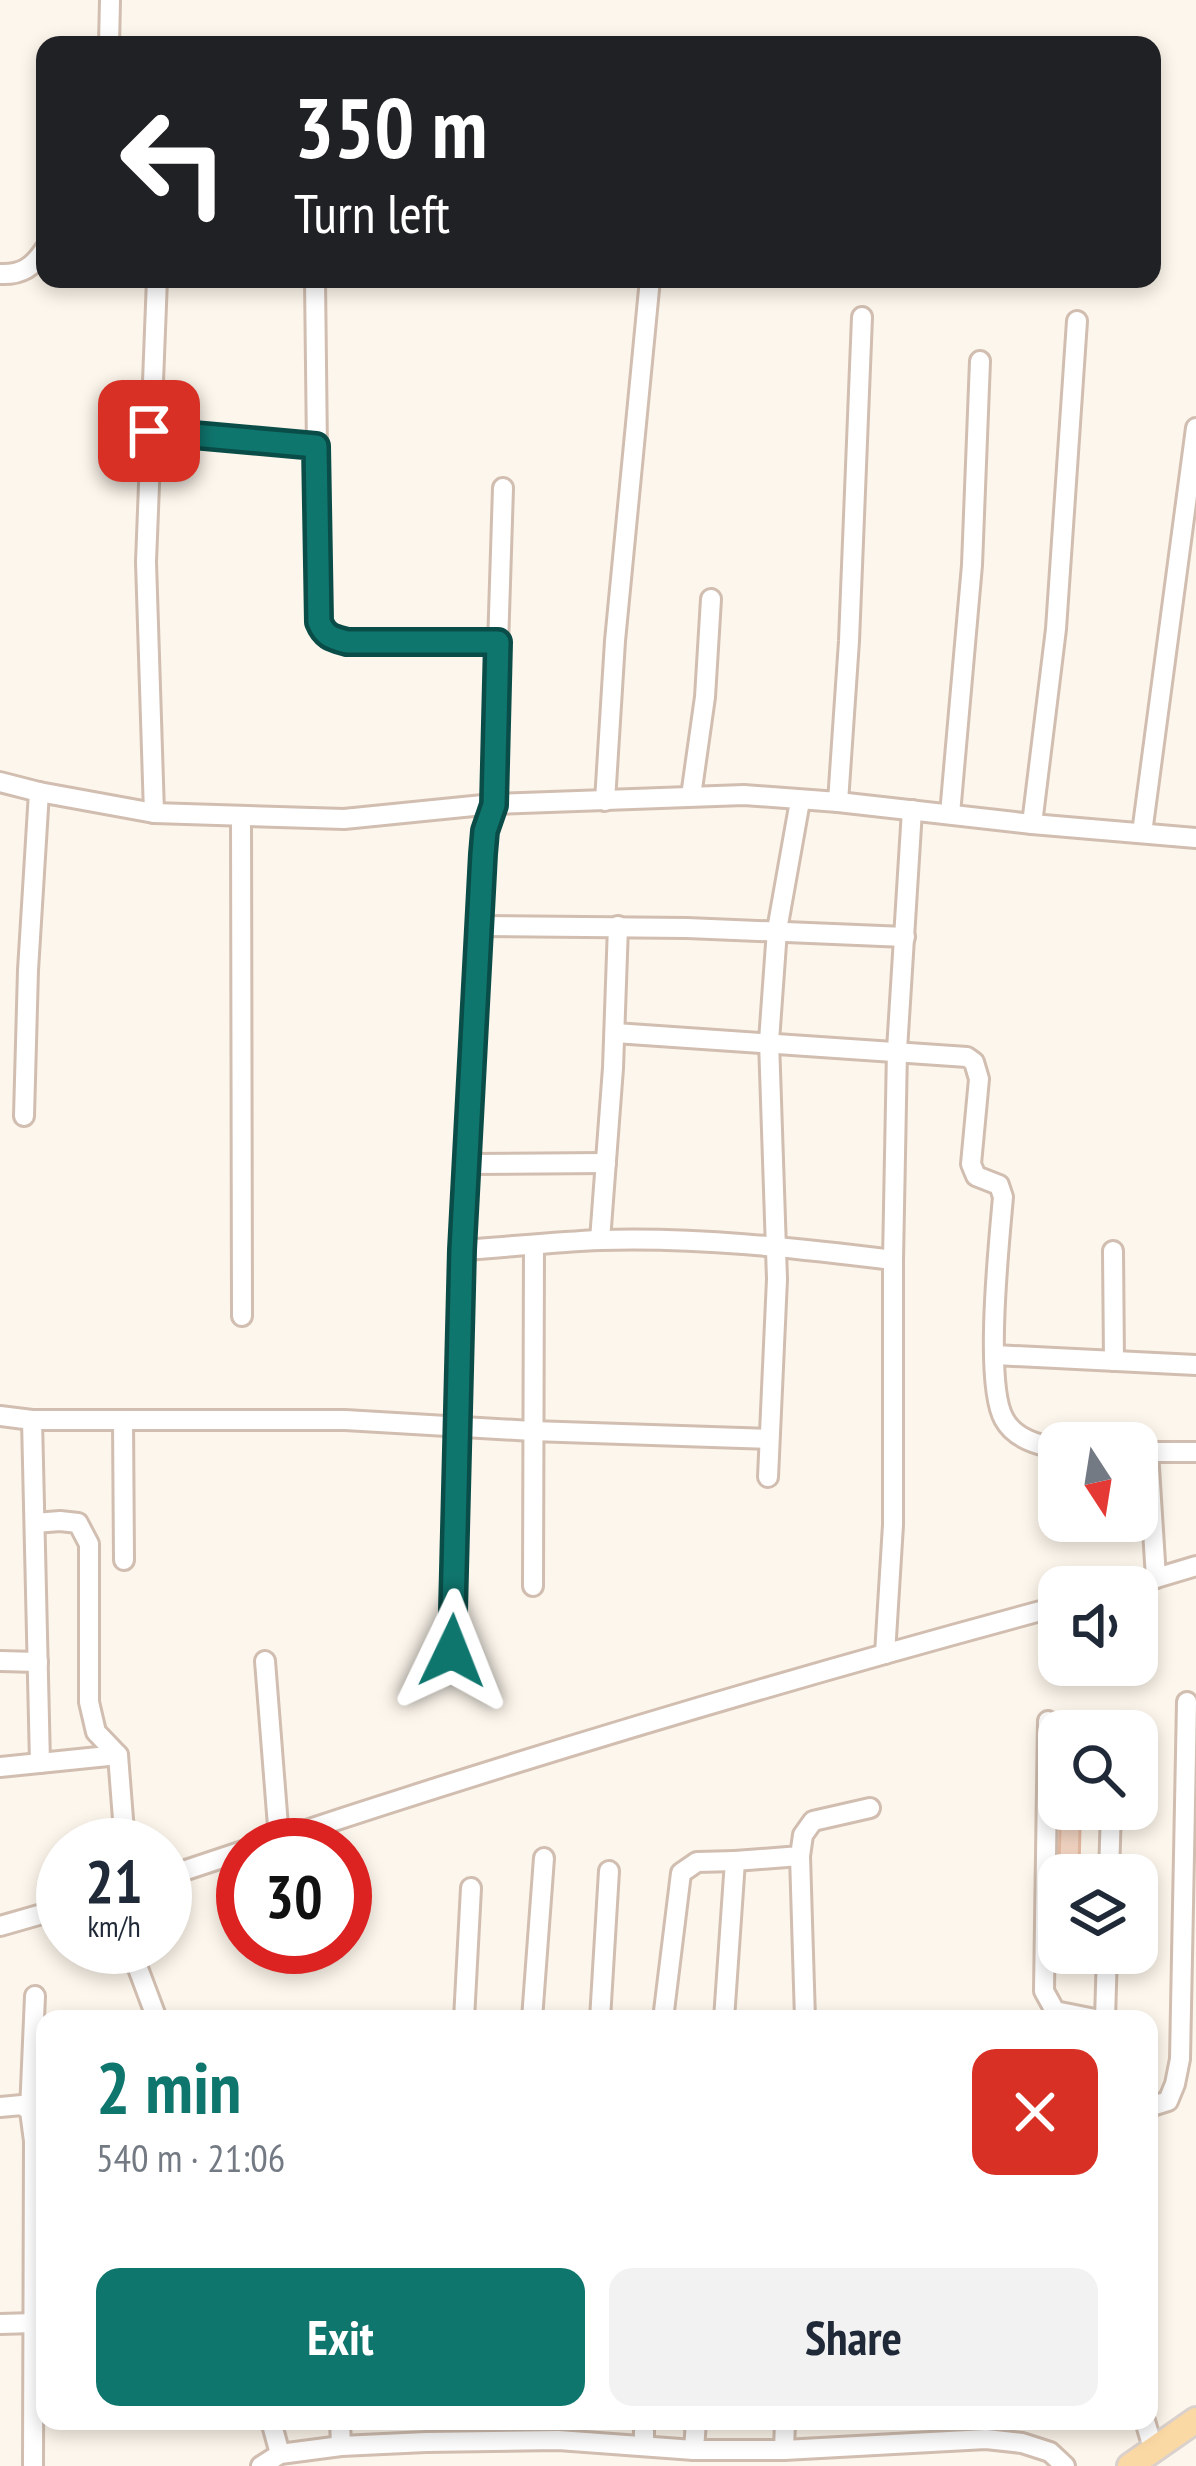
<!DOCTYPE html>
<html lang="en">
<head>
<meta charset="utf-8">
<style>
  body { margin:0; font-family:"PT Sans Narrow",sans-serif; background:#f2f2f3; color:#1f2937; height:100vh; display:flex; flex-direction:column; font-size:45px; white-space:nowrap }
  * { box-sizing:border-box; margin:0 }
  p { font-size:39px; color:#747a83 }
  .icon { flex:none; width:66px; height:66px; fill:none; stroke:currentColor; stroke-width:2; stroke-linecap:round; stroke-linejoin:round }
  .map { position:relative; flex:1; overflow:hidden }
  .drawer { position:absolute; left:36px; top:2010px; width:1122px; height:420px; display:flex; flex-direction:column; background:#fff; border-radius:24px; box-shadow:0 6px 18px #0003 }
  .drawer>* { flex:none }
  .guide { position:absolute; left:36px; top:36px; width:1125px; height:252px; border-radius:24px; box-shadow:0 6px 18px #0003; background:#202124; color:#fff; overflow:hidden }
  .needle { width:78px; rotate:168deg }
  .fabs { position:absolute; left:1038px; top:1422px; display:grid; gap:24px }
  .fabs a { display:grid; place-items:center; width:120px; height:120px; border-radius:24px; background:#fff; box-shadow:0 6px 18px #0003; font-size:60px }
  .speed { position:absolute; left:36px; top:1818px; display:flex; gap:24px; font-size:60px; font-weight:700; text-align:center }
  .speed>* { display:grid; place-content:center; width:156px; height:156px; border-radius:50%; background:#fff; box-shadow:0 6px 18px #0003; line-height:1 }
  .speed small { font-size:30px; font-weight:400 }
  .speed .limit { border:18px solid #d22; background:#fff; color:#111 }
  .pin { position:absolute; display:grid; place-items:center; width:102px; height:102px; color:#fff; margin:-51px; border-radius:24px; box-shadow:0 6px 18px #0006 }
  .me { position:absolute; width:132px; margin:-66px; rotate:2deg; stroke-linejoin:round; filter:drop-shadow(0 0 9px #0008) }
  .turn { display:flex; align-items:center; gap:42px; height:252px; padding:0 60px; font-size:54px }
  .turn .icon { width:156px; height:156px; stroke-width:2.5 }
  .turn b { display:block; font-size:84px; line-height:102px }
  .round { display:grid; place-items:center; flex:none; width:126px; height:126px; border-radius:24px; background:#f2f2f3 }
  .headline { display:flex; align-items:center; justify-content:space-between; height:204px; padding:0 60px }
  h1 { font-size:72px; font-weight:600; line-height:90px; color:#0f766e }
  .primary-button { display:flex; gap:24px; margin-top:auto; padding:24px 60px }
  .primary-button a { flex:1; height:138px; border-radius:24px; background:#0f766e; color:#fff; font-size:48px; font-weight:600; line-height:138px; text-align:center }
  .primary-button a+a { background:#f2f2f3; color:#1f2937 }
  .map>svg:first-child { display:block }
  .building { fill:#f3d5c3; stroke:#e6bba3; stroke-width:3 }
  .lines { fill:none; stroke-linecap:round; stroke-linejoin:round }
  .minor-casing { stroke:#d1beb0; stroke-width:24 }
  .major-casing { stroke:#dad1cd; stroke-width:30 }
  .minor { stroke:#fff; stroke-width:18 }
  .major { stroke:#fbd9a5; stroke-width:24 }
  .route-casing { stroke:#0a4d48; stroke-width:30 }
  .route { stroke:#0f766e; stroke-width:21 }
</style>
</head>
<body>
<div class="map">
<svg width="1196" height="2466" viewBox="0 0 1196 2466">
  <rect width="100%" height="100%" fill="#fdf6ec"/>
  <polygon class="building" points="1060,1827 1080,1828 1079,1870 1059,1869"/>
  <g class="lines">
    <defs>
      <g id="minor">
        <polyline points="109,45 110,0"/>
        <path d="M0,274C22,275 33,267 45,249"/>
        <path d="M315,279L319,622C325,637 332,638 347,642H498"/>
        <polyline points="149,431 316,446"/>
        <polyline points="0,782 39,792 154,813 344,819 493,804 744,795 838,802 1032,824 1196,838"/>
        <polyline points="691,796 705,697 711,599"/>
        <polyline points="605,801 615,641 650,279"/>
        <polyline points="838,802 849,641 862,317"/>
        <polyline points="154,813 146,562 157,279"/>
        <polyline points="950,814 972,565 980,361"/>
        <polyline points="241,816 242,1316"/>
        <polyline points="1032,824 1056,629 1077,321"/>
        <polyline points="1142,833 1196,428"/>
        <polyline points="478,926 687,928 905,937"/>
        <path d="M615,1033L967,1057L974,1062L979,1079L971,1164L976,1176L999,1185L1003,1197C999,1243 984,1384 1004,1419C1015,1439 1038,1445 1059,1449"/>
        <polyline points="24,1116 28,970 39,792"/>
        <polyline points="467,1164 606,1163"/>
        <polyline points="600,1240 613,1068 618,926"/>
        <path d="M462,1250C508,1247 554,1242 600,1240C698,1237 796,1248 893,1260"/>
        <polyline points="1113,1251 1114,1361"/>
        <polyline points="995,1355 1196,1365"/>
        <polyline points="0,1416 32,1420 345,1420 532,1431 769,1439"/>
        <polyline points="32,1420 40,1763"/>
        <polyline points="123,1420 124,1560"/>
        <polyline points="1137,1452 1196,1452"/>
        <polyline points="1148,1452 1156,1578"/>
        <polyline points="768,1477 777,1279 769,1041 777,930 800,801"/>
        <polyline points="35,1523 60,1521 78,1523 89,1544 89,1702 96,1732 118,1755 125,1845"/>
        <polyline points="533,1586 534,1246"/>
        <polyline points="1126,1587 1196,1566"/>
        <polyline points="452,1651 460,1428 462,1250 483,853 486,831 493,804 503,488"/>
        <polyline points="885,1654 893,1525 893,1260 897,1050 912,810"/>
        <polyline points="0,1661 38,1662"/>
        <polyline points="265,1661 279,1839"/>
        <polyline points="1048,1721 1044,1991 1055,2011 1095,2019"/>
        <polyline points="1113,1731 1113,1728"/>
        <polyline points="0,1767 118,1755"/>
        <path d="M261,1845C525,1757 791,1678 1059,1606"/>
        <polyline points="800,1856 805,2019"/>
        <polyline points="1109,1875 1111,1809"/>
        <polyline points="165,1877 243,1851"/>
        <polyline points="0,1926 63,1908"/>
        <polyline points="130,1947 157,2019"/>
        <polyline points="464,2019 471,1888"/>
        <polyline points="532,2019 544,1858"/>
        <polyline points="600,2019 609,1871"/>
        <polyline points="663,2019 681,1873 697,1862 735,1861"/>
        <polyline points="724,2019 735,1861 800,1856 803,1835 813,1821 870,1808"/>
        <polyline points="1105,2019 1107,1953"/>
        <polyline points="0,2107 22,2105 30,2111 34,2141 33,2466"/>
        <polyline points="1149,2107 1168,2101 1175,2084 1180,2059 1187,1702"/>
        <polyline points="30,2111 35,1996"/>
        <polyline points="0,2324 35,2323"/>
        <polyline points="271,2421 280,2454"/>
        <polyline points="340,2421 341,2446"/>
        <polyline points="644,2421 644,2446"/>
        <polyline points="1145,2421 1153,2448"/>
        <polyline points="694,2450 696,2421"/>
        <polyline points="784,2450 785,2421"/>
        <polyline points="261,2466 280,2454 341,2446 426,2442 558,2440 694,2450 784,2450 986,2439 1022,2443 1050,2452 1065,2466"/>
      </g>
      <polyline id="major" points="1130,2466 1196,2420"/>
    </defs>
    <use href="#minor" class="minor-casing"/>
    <use href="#major" class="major-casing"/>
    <use href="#minor" class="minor"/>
    <use href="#major" class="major"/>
  </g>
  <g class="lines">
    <defs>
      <path id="route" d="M149,431L316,446L319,622C325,637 333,638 347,642H498L494,805L485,831L483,854L462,1250L452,1651"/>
    </defs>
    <use href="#route" class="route-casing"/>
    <use href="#route" class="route"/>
  </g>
</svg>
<div class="fabs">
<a><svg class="needle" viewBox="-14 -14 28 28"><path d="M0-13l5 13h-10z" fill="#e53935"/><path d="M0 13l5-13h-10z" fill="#747a83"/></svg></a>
<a><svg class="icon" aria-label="sound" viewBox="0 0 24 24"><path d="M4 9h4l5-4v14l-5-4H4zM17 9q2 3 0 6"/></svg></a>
<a><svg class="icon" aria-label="search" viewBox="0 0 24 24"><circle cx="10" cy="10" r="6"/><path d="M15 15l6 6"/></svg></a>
<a><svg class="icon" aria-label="layers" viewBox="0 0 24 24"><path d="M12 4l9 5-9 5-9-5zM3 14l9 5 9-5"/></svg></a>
</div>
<div class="speed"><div>21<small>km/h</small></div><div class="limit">30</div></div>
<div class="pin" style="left:149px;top:431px;background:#d93025"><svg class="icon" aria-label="arrive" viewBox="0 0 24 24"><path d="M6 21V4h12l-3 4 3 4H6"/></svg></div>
<svg class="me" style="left:452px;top:1651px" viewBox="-20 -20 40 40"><path d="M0-17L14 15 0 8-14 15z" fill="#0f766e" stroke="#fff" stroke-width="4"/></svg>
<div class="guide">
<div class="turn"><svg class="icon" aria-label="left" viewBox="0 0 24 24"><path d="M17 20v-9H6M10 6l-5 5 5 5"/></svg><div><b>350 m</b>Turn left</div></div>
</div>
<section class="drawer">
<div class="headline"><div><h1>2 min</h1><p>540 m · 21:06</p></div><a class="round" style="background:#d93025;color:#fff"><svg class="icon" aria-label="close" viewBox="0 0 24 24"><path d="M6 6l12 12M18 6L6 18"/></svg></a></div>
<div class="primary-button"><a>Exit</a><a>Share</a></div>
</section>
</div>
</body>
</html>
